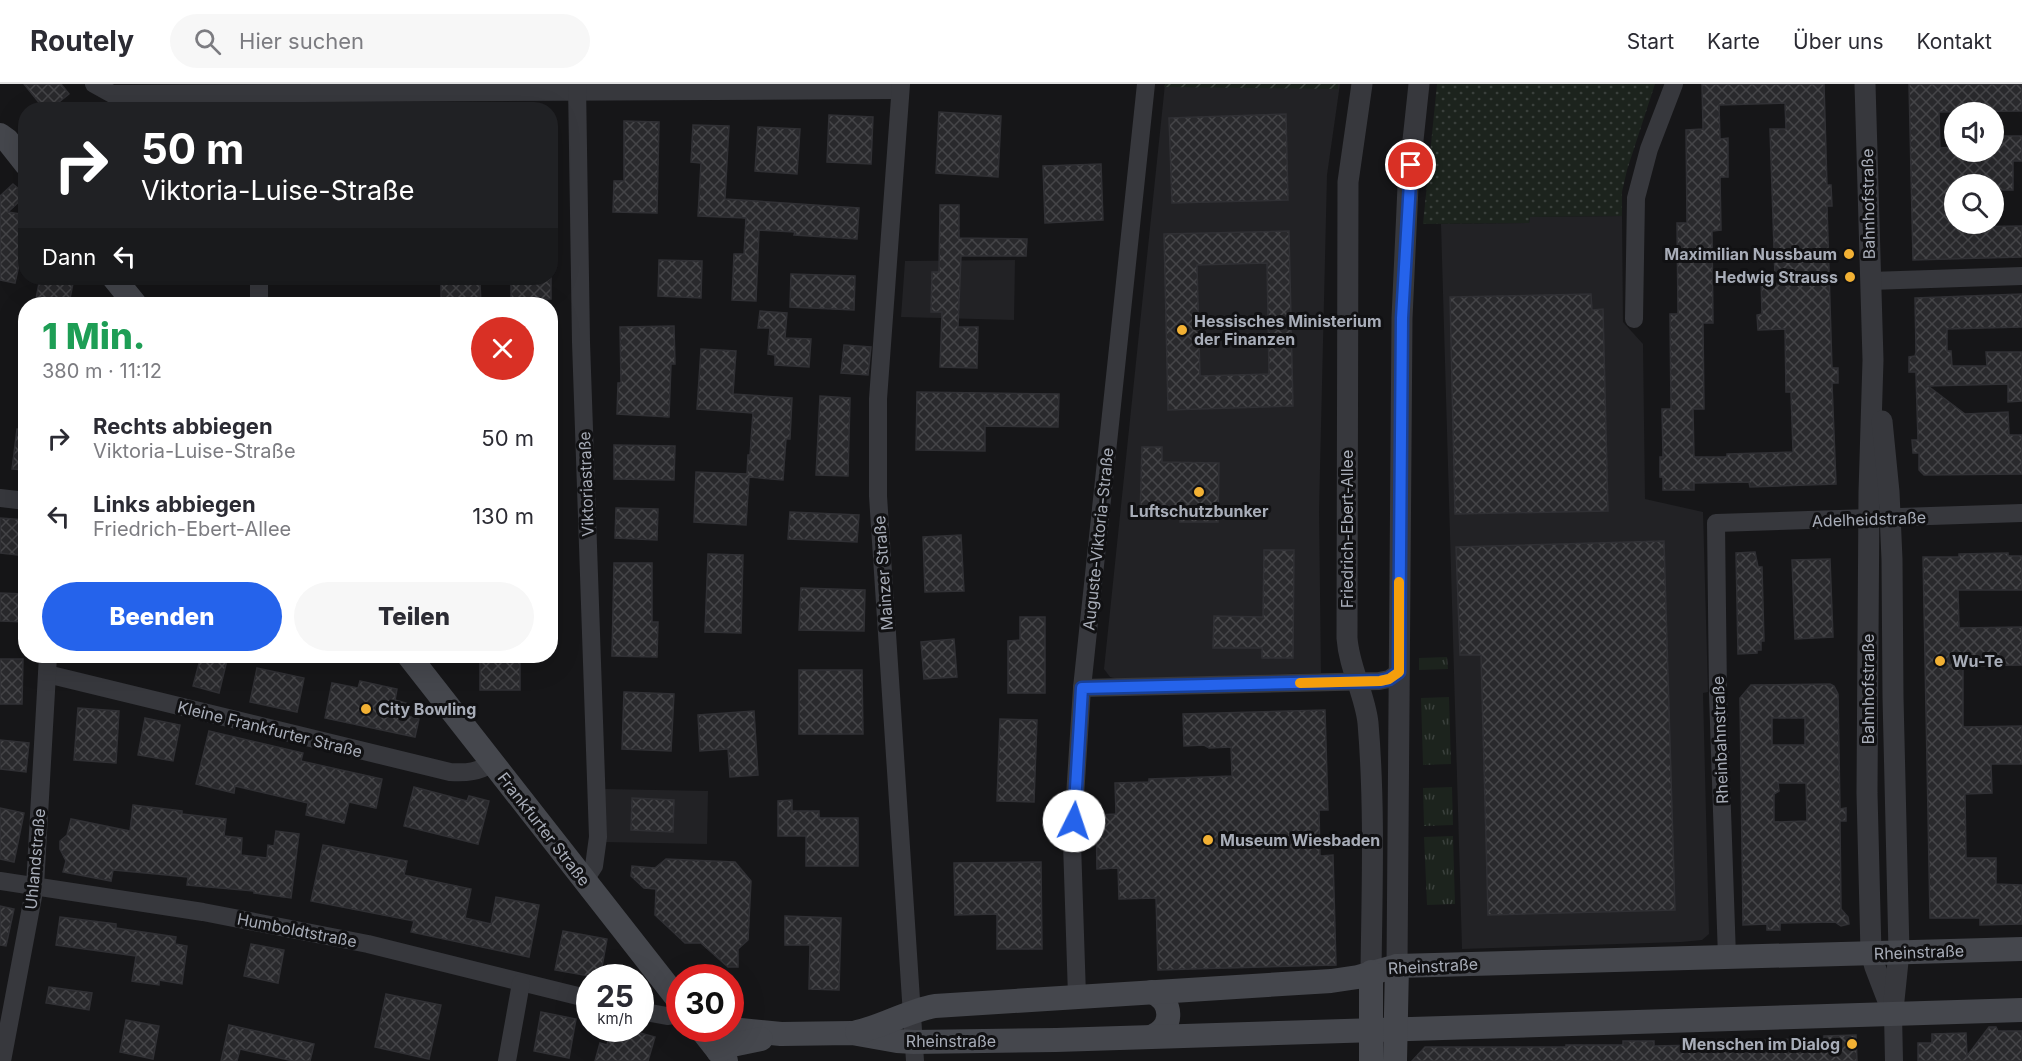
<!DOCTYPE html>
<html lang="de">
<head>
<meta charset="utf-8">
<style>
  body { margin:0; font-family:Inter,sans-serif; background:#f7f7f7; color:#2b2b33; height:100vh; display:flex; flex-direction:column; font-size:22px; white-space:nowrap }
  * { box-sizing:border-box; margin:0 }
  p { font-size:20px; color:#7c7c81 }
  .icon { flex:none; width:33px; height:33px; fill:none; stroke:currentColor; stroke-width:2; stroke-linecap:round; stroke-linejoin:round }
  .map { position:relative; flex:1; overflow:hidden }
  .panel { position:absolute; left:18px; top:213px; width:540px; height:366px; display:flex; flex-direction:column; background:#fff; border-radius:24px; box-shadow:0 6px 24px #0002 }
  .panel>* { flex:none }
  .top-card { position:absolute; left:18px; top:18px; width:540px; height:183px; border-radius:24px; box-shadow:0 6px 24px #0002; background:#202124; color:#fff; overflow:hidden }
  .buttons { position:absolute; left:1944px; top:18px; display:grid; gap:12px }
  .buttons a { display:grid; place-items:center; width:60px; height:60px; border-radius:50%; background:#fff; box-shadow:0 6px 24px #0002; font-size:30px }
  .speed { position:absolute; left:576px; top:880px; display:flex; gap:12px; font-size:30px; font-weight:700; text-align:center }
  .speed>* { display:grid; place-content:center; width:78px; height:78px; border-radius:50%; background:#fff; box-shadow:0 6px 24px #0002; line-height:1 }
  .speed small { font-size:15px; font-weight:400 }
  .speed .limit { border:9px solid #d22; background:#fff; color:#111 }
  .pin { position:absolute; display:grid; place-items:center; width:51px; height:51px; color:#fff; margin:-26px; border:3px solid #fff; border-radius:50%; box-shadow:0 2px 6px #0007 }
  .me { position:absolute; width:66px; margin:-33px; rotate:4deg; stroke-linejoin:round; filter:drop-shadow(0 0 4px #0008) }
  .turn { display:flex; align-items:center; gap:21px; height:126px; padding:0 24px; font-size:27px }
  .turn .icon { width:78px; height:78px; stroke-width:2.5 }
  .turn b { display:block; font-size:42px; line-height:51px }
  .then { display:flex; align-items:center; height:57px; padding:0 24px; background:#0003; gap:12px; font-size:22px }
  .round { display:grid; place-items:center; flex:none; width:63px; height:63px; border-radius:32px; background:#f7f7f7 }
  .headline { display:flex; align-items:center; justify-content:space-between; height:102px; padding:0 24px }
  h1 { font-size:36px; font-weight:800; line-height:45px; color:#1e9e55 }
  .button { display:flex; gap:12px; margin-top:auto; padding:12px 24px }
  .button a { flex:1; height:69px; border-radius:36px; background:#2563eb; color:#fff; font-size:24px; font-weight:800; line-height:69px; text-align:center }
  .button a+a { background:#f7f7f7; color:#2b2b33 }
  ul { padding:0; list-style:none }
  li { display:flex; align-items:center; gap:18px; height:78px; padding:0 24px }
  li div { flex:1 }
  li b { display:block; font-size:22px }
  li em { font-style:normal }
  header { display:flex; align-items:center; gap:36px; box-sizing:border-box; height:84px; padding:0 30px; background:#fff; border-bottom:2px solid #e1e1e2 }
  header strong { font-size:28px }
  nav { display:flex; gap:33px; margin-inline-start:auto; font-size:21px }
  .search { width:420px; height:54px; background:#f7f7f7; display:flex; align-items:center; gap:15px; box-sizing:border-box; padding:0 21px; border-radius:33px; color:#7c7c81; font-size:22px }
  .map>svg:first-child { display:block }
  .built { fill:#222225 }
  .grass { fill:url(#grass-tufts) }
  .park { fill:url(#park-dots) }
  .garden { fill:url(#garden-furrows) }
  .building { fill:url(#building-cross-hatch); stroke:#303034; stroke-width:1.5; fill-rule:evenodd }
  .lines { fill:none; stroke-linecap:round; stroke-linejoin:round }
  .minor { stroke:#37383d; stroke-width:18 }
  .tertiary { stroke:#37383d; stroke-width:21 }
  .secondary { stroke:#45474d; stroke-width:24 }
  .route-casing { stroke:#184099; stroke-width:15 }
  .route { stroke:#2563eb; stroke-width:10 }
  .slow { stroke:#f59e0b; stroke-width:10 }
  .poi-dot { fill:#f2b134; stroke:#111113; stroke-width:2 }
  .labels { text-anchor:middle; stroke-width:6; stroke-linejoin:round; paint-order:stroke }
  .street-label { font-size:16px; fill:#a8adb8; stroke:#111113 }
  .poi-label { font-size:16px; font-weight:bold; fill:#a8adb8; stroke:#111113; text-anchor:start }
</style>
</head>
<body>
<header>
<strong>Routely</strong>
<div class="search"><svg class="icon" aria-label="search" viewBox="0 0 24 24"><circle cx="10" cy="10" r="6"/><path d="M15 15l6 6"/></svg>Hier suchen</div>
<nav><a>Start</a><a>Karte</a><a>Über uns</a><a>Kontakt</a></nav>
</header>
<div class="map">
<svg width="2022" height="977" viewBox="0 0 2022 977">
  <defs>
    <pattern id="grass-tufts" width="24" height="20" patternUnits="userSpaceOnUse" patternTransform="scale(1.5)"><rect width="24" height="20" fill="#1c231d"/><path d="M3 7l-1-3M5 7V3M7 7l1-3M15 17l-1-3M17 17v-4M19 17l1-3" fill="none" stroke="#3a403c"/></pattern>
    <pattern id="park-dots" width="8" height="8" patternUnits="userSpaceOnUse" patternTransform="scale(1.5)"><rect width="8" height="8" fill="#1c231d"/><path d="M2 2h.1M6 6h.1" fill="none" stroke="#3a403c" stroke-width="1.8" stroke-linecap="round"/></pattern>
    <pattern id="garden-furrows" width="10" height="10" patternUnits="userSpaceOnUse" patternTransform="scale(1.5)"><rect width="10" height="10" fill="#1c231d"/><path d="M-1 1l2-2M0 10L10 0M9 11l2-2" fill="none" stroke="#3a403c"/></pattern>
    <pattern id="building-cross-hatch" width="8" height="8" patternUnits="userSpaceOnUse" patternTransform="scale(1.5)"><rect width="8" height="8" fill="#29292c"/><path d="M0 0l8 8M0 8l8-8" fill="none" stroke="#454548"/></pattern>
  </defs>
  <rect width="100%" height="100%" fill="#161618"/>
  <g class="built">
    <polygon points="1165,0 1340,0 1327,91 1319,427 1321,589 1117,595 1110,593 1104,585"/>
    <polygon points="1622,132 1623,238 1643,260 1645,415 1703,428 1708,608 1703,609 1709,850 1702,856 1681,858 1462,865 1441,140 1529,139 1530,133"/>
    <polygon points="1015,176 1014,236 901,233 905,177"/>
    <polygon points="605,705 708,707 707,760 604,758"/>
  </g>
  <g class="grass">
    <polygon points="1447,573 1448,585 1419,586 1419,574"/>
    <polygon points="1449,613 1451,680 1423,681 1421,614"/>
    <polygon points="1452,703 1453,741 1424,742 1423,704"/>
    <polygon points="1453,752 1455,820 1427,821 1424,753"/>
  </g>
  <polygon class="park" points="1437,0 1655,0 1627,86 1622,108 1622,132 1530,133 1529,139 1423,140"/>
  <polygon class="garden" points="1165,0 1338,0 1338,5 1164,3"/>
  <g class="building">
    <polygon points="24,0 61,0 69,10 49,26 45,26"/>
    <path d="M1702,0H1824L1827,101H1831L1832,122H1827L1832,284H1838V299H1832L1836,400L1750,403L1749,398L1694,399V406H1663V393H1660V373H1663L1662,325H1671L1670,230H1678L1677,139H1687L1686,46L1703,45ZM1785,19L1786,45H1770L1775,194H1761L1762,230L1757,231L1758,246L1785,245L1786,308H1791L1793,368L1727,370V373H1694L1693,325H1704L1703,239H1713L1712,147L1721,146L1720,93H1728V54L1720,55L1719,21Z"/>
    <polygon points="1909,0 2022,0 2022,27 1939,28 1940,64 1954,63 1954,68 1994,68 1994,52 2022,52 2022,77 2013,77 2013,106 1994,106 1994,100 1954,100 1954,143 2022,142 2022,173 1913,176"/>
    <polygon points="939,28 1001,32 998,93 936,89"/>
    <polygon points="1286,30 1288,116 1172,119 1169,34"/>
    <polygon points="829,31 873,33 871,80 827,78"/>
    <polygon points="624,37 659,38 657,129 613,128 614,97 624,97"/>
    <polygon points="693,41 729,42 725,115 859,124 857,155 794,151 795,148 759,146 756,217 732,216 734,170 744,170 746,134 698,132 701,79 691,78"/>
    <polygon points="758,43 800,45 797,90 755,87"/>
    <polygon points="1101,80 1103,136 1045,139 1043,82"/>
    <polygon points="13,100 26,111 8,128 26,131 26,149 15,199 0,196 0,112"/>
    <polygon points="940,121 959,121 959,154 1027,155 1026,172 961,172 958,243 978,243 977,284 940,283 942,228 931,228 932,188 939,188"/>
    <path d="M1289,147L1293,322L1168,326L1164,150ZM1267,179L1269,290L1200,292L1197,181Z"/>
    <polygon points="659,176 702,177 701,214 658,212"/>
    <polygon points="791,190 855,192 854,226 790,223"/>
    <polygon points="40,194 74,194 69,220 35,220"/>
    <rect x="511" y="194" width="40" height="21"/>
    <polygon points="480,199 481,220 441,220 441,200"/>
    <polygon points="1591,210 1592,226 1603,225 1608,427 1455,430 1450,213"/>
    <polygon points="2022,210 2022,243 1947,245 1947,267 1951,267 1952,282 1987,282 1986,268 2022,268 2022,317 2008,318 2008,300 1928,302 1965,330 2008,328 2009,351 2022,351 2022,390 1924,391 1919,386 1919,369 1913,369 1912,356 1918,356 1916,292 1916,288 1909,288 1909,273 1915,272 1916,268 1915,214"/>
    <polygon points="760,227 787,229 785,254 811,255 809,283 775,281 775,271 768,270 770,244 758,244"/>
    <polygon points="674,242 675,280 671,280 669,333 617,330 618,299 621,299 620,243"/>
    <polygon points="844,261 871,263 868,291 841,289"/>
    <polygon points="701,265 736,267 733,310 792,314 790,355 786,355 783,396 749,393 746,441 694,438 696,388 747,390 748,371 750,371 753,329 697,325"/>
    <polygon points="917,308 1059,310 1058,343 985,342 985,367 916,366"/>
    <polygon points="820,312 850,314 848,392 816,391"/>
    <polygon points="17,345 26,346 26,386 12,385"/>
    <polygon points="614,361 675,362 674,396 614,395"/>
    <polygon points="1142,363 1162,363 1162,378 1219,379 1218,438 1180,438 1180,434 1140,433"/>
    <polygon points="616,424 658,425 657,456 615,454"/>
    <polygon points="790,428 859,431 857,458 788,455"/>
    <polygon points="0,434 26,436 26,472 0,469"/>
    <polygon points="961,451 964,507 925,508 923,453"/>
    <polygon points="1664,457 1675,826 1488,831 1481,571 1460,571 1456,463"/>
    <polygon points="1264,466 1294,466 1293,574 1262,574 1262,564 1213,564 1214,532 1263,533"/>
    <polygon points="1755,468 1758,483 1762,483 1764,557 1761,557 1761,566 1757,566 1757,569 1738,570 1736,469"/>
    <polygon points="2008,469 2008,472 2022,472 2022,506 1958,506 1959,544 2022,543 2022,581 1963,582 1963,643 2022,642 2022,680 1991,680 1992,709 1965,710 1966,774 1996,774 1996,800 2022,801 2022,840 1980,841 1980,834 1930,834 1923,473 1959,473 1959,470"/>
    <polygon points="708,470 743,471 741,549 705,548"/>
    <polygon points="1830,475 1833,553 1795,555 1792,476"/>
    <polygon points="614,479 652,479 652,538 658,538 657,573 612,572"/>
    <polygon points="801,504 865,506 864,547 799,546"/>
    <polygon points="0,509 26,510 26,538 0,537"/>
    <polygon points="1020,533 1045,533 1045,609 1008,609 1008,557 1020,556"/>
    <polygon points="954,555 957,593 924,595 921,558"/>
    <polygon points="201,572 228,572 219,609 193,602"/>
    <rect x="480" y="572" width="40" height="34"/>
    <polygon points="0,575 23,575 22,620 0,620"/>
    <polygon points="257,584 304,594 297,628 250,618"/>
    <polygon points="799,586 862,586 863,650 799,650"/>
    <polygon points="360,597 397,605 395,616 406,619 404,631 419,635 415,653 325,634 332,599 358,604"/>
    <path d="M1830,600L1834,602L1838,610L1840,725L1846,724V737H1840L1841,825L1848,833L1849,840L1841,842L1835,838L1780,839V846H1767V840L1743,841L1740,614L1751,601ZM1772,634H1805V661H1772ZM1778,699H1806L1807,737L1774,738V710L1779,707Z"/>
    <polygon points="624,608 674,610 671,667 622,665"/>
    <polygon points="78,624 119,627 116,679 74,676"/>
    <polygon points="1325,626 1328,726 1319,726 1320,772 1333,771 1336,881 1158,886 1156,814 1119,815 1118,784 1097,785 1096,731 1116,730 1115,699 1149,698 1149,695 1232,692 1231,663 1209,664 1204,661 1184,662 1183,630"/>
    <polygon points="754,627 758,691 730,693 728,665 700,667 698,631"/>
    <polygon points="145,634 180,641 173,677 138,671"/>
    <polygon points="1000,635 1037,636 1034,718 997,717"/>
    <polygon points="209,647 303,669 301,677 382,695 376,724 349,718 344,739 306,731 308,719 235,702 234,709 196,700"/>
    <polygon points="0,656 29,659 26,688 0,685"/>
    <polygon points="414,703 467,717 469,712 489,717 478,760 404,742"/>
    <polygon points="632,714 674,716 673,748 631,746"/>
    <polygon points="792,716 792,727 819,727 819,734 858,734 858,782 806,782 806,752 778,752 778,717"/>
    <polygon points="133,721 182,727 182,730 226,735 224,752 242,754 241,771 267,774 268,761 274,762 276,747 299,750 291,814 254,809 254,807 187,801 188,793 113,786 111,797 63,788 66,777 60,765 60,757 67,751 71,735 130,747"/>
    <polygon points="0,724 24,729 14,778 0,775"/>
    <polygon points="323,761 407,777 404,791 471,805 465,834 491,840 496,813 539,821 529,873 411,848 414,837 311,817"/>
    <polygon points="666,775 735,778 751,797 748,856 738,865 738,883 728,883 701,859 685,859 655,831 656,805 644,804 631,792 632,782 655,784"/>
    <polygon points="1041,778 1042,865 997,865 997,830 955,831 954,779"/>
    <polygon points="0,822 14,825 6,862 0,861"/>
    <polygon points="785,832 841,834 839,906 809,905 810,861 785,861"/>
    <polygon points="60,833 116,840 116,844 176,853 175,860 187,862 182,900 159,896 159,901 132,897 136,872 56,861"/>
    <polygon points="563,847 607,855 600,894 555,886"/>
    <polygon points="251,860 284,866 278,899 244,892"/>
    <polygon points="49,903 92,909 89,926 46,919"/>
    <polygon points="386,910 441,921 429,975 375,963"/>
    <polygon points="541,928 576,935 569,974 534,967"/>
    <polygon points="126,936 159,942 153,975 120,968"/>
    <polygon points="229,941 314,960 310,977 293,977 240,965 237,977 221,977"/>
    <polygon points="1989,943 1996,943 1998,947 2022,947 2022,977 1918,977 1918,959 1932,959 1932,950 1966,949 1967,972"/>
    <polygon points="611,945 625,945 655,953 648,977 595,977 600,959 607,961"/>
    <polygon points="1856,951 1857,977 1412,977 1425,963 1566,963 1566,961 1623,961 1623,957 1654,957 1654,962 1700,961 1700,956 1729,956 1729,958 1792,955 1793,959 1824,958 1824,952"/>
  </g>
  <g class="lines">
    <g class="minor">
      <polyline points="94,0 112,10 127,10 900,6"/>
      <polyline points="577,0 581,258 598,753 594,782 585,796"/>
      <polyline points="901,0 878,315 878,412 915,977"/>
      <polyline points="1870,197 2022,192"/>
      <polyline points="259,220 259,194"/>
      <polyline points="1634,235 1636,114 1649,65 1674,0"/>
      <polyline points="0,414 26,417"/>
      <path d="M47,590L450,688C467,689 478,688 493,679"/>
      <polyline points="1082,604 1379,597 1389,595 1399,588"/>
      <polyline points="0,797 203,828 368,860 590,915"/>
      <polyline points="1727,873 1718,610 1716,439 2022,429"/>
      <polyline points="1077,912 1072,759 1082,604 1146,0"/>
      <polyline points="640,927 667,932 680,930"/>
      <polyline points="1893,930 1894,977"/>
      <polyline points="2,977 35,802 48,572"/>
      <polyline points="507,977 521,899"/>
    </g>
    <g class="tertiary">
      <path d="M1362,0L1348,98L1347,554C1349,584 1365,610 1368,639C1375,722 1372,805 1371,888"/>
      <polyline points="1865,0 1873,276 1869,408 1867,709 1871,869 1875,883 1893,930"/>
      <polyline points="1882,337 1889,408 1892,475 1893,613 1899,868 1893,926"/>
      <polyline points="1397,882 1402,234 1408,103 1419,0"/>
    </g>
    <g class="secondary">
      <polyline points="0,51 7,56 26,80"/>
      <polyline points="114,194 135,220"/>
      <polyline points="409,572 680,918"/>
      <path d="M1152,908C1173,917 1174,943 1153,952"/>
      <polyline points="701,945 726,977"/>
      <polyline points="730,945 781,950 852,949 897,957 914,958 1056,956 2022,926"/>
      <path d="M857,948C884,942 907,927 935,922L1331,897L1358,893L1397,882L2022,865"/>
      <polyline points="718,967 732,961 761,955"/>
      <polyline points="1371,977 1371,888"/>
      <polyline points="1395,977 1397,882"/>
    </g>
  </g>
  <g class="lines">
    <defs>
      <polyline id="route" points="1074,737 1082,604 1380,597 1389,595 1399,588 1402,234 1411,81"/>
    </defs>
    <use href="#route" class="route-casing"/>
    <use href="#route" class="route"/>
    <polyline class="slow" points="1300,599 1380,597 1389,595 1399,588 1399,498"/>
  </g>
  <g class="poi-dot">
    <circle cx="1849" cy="170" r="6"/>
    <circle cx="1850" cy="193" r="6"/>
    <circle cx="1182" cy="246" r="6"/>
    <circle cx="1199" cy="408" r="6"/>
    <circle cx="1940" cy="577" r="6"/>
    <circle cx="366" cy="625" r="6"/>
    <circle cx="1208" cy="756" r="6"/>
    <circle cx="1852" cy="960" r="6"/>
  </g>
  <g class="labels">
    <g class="street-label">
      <text transform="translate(1868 120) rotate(-91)" y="6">Bahnhofstraße</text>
      <text transform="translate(586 400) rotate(-92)" y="6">Viktoriastraße</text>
      <text transform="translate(1869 435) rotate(-2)" y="6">Adelheidstraße</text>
      <text transform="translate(1347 445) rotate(-90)" y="6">Friedrich-Ebert-Allee</text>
      <text transform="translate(1098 455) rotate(-84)" y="6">Auguste-Viktoria-Straße</text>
      <text transform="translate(883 489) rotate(-94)" y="6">Mainzer Straße</text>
      <text transform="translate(1868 605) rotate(-90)" y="6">Bahnhofstraße</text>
      <text transform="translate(270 645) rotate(14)" y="6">Kleine Frankfurter Straße</text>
      <text transform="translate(1720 656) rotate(-92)" y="6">Rheinbahnstraße</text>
      <text transform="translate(544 745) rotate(52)" y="6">Frankfurter Straße</text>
      <text transform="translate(35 775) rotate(-85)" y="6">Uhlandstraße</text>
      <text transform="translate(297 846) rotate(11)" y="6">Humboldtstraße</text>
      <text transform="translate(1919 868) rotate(-2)" y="6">Rheinstraße</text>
      <text transform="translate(1433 882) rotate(-3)" y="6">Rheinstraße</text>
      <text x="951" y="963">Rheinstraße</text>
    </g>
    <g class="poi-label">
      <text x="1837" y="176" text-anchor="end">Maximilian Nussbaum</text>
      <text x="1838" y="199" text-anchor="end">Hedwig Strauss</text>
      <text x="1194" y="243">Hessisches Ministerium<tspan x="1194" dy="18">der Finanzen</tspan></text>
      <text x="1199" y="433" text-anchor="middle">Luftschutzbunker</text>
      <text x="1952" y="583">Wu-Te</text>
      <text x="378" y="631">City Bowling</text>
      <text x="1220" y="762">Museum Wiesbaden</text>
      <text x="1840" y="966" text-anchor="end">Menschen im Dialog</text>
    </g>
  </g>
</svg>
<div class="buttons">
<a><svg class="icon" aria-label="sound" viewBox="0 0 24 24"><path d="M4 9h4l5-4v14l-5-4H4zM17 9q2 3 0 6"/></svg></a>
<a><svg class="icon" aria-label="search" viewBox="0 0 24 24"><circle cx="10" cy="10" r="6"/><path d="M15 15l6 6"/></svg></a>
</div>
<div class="speed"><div>25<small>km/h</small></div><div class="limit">30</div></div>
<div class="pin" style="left:1411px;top:81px;background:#d93025"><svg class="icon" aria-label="arrive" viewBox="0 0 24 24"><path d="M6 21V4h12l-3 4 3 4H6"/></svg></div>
<svg class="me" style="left:1074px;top:737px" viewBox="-20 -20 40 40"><circle r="19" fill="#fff"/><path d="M0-13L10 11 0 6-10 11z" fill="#2563eb"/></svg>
<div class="top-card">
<div class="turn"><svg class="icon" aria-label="right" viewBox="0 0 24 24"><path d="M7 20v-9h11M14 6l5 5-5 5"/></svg><div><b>50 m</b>Viktoria-Luise-Straße</div></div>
<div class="then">Dann<svg class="icon" aria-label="left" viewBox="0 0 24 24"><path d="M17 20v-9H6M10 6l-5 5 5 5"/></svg></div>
</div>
<section class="panel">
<div class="headline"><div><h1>1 Min.</h1><p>380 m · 11:12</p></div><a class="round" style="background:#d93025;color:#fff"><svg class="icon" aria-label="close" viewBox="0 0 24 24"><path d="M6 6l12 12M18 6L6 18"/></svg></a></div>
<ul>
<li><svg class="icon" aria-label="right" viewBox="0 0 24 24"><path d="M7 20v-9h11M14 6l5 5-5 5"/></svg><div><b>Rechts abbiegen</b><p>Viktoria-Luise-Straße</p></div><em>50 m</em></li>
<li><svg class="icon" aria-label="left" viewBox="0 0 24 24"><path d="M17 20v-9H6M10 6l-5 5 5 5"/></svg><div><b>Links abbiegen</b><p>Friedrich-Ebert-Allee</p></div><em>130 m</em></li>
</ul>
<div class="button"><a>Beenden</a><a>Teilen</a></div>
</section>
</div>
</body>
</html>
